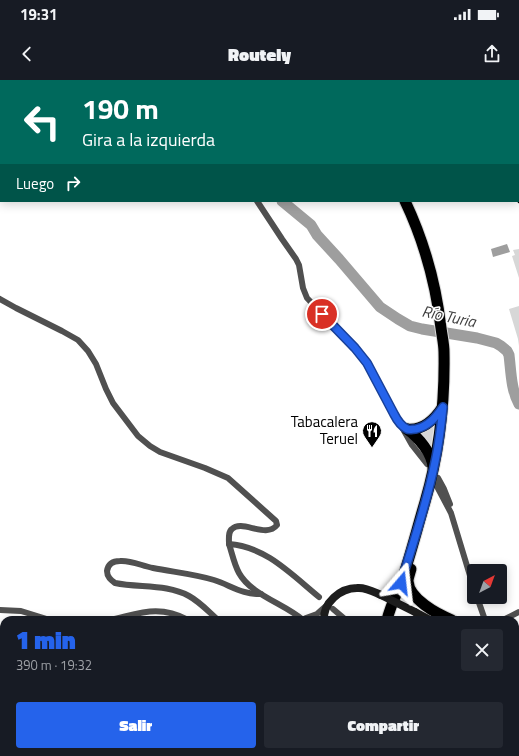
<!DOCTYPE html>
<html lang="es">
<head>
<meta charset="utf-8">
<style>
  body { margin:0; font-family:"Titillium Web",sans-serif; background:#242831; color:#f1f3f6; height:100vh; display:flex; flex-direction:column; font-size:15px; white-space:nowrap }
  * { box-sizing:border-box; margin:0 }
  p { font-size:13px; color:#9ea1a6 }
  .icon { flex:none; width:22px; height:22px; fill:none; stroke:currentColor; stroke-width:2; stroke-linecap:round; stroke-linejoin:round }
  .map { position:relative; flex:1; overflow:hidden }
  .sheet { position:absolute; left:0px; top:536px; width:519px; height:140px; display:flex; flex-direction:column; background:#171b24; border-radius:12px 12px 0 0; box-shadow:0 2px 10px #0003 }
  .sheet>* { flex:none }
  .top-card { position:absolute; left:0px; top:0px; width:519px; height:122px; box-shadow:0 2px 10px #0003; background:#00695c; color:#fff; overflow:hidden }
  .needle { width:26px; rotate:41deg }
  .fabs { position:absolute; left:467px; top:484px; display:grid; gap:8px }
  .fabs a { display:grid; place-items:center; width:40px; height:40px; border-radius:4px; background:#171b24; box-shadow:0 2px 10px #0003; font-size:20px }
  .pin { position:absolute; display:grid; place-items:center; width:34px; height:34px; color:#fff; margin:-17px; border:2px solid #fff; border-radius:50%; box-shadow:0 1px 4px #0007 }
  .me { position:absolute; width:44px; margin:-22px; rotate:17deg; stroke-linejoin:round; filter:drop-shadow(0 0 3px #0008) }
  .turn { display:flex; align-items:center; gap:14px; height:84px; padding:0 16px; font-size:18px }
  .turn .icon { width:52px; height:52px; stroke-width:2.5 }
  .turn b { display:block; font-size:28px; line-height:34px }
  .then { display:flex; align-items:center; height:38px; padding:0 16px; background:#0003; gap:8px; font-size:15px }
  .round { display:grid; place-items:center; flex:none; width:42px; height:42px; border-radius:4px; background:#242831 }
  .head { display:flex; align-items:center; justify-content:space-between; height:68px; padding:0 16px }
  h1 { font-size:24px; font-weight:800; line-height:30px; color:#2563eb }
  .action { display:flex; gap:8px; margin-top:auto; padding:8px 16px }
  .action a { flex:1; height:46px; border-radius:4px; background:#2563eb; color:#fff; font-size:16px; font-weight:800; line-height:46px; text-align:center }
  .action a+a { background:#242831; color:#f1f3f6 }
  .status { display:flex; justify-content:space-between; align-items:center; height:28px; padding:0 20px; background:#171b24; direction:ltr }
  .status svg { height:11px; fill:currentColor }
  header { display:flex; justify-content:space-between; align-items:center; height:52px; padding:0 16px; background:#171b24; font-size:18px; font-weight:800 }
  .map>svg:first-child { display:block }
  .green { fill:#d7d7d7 }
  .water { fill:#9e9e9e }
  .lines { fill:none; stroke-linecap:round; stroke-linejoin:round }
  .river { stroke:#9e9e9e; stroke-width:11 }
  .trunk-casing { stroke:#dbdbdb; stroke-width:13 }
  .minor { stroke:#505050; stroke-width:6 }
  .secondary { stroke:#1d1d1d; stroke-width:8 }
  .trunk { stroke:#000; stroke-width:11 }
  .rail { stroke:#000; stroke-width:2; stroke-dasharray:6 2 1 2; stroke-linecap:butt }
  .secondary-bridge { stroke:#1d1d1d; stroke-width:8 }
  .route-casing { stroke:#184099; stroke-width:10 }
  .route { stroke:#2563eb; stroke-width:7 }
  .labels { text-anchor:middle; stroke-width:3; stroke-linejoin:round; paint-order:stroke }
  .poi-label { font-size:15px; fill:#000; stroke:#fff; text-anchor:end }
  .water-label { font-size:16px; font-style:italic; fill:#3f3f3f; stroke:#fff }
</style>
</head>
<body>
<div class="status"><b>19:31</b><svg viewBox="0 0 49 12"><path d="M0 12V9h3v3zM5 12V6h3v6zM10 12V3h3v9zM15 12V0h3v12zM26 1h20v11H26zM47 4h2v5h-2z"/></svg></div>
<header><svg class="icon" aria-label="back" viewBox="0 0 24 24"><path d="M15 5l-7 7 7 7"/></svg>Routely<svg class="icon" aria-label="share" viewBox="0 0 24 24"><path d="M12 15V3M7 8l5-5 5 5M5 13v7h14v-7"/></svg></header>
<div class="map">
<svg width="519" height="676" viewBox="0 0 519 676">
  <rect width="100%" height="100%" fill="#fff"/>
  <g class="green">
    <polygon points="519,169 519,198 512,176 515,175 513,170"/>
    <polygon points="519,226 519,266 518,259 509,229"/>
    <polygon points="434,345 431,367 415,352"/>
  </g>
  <polygon class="water" points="507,164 510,172 493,177 491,169"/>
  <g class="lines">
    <g class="river">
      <polyline points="185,0 185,1"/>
      <path d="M282,121L311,145L317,155L339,179L380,227L398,239L410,246L422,249L477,258L496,263L501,266L507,271L509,275C511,291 511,310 519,324"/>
    </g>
    <defs>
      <g id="trunk">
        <polyline points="327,0 327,1"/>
        <path d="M407,349C418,357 433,374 433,388"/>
        <path d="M407,349C423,351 434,340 442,328"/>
        <path d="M411,489C410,493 408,498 408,501C409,519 437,534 452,540"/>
        <path d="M387,540C390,527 396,515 401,503C410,477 417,449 425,422C439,374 445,323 444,272C444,264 442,256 441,248C436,205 424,161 405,121"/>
        <polyline points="515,556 519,557"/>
        <polyline points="381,676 382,672"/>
      </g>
    </defs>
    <use href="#trunk" class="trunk-casing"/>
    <g class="minor">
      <polyline points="168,0 169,1"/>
      <polyline points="257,121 282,159 296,179 299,185 303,208 307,218 355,268 367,283 394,334 399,343 407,349"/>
      <path d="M0,219L16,228L62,251L78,260L88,271L96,284L106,309L113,323L138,356L150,366L160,372L205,388L228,398L276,441L277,445C266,459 242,439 232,449C228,452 229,459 229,464"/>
      <polyline points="403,349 412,365 427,384"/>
      <polyline points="432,397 451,433 474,509"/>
      <polyline points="438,398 444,409 450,424"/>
      <polyline points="477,517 485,540"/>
      <polyline points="333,529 346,540"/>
      <polyline points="0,530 21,531 50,540"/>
      <polyline points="306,538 317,534 326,526"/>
      <path d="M109,540C139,534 158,524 188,540"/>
      <path d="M218,540C209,532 200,522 189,516C167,504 140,508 115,503C111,500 107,497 107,491C108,484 113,481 120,481C131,480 142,486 153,488C173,492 194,494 214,500C230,505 243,515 261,514"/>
      <path d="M303,540C285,524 251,515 239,493C234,484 232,473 229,464C265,466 292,495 319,517"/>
      <polyline points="503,540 519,532"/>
      <polyline points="0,610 4,611"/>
      <polyline points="0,634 4,639"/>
      <polyline points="17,676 17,672"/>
      <polyline points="211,676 214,672"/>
      <polyline points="244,676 246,672"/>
      <polyline points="353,676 354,672"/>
    </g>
    <g class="secondary">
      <polyline points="415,532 430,540"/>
      <path d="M324,540C323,523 340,508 357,508C366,507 374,512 381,515"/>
      <polyline points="515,563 519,563"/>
    </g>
    <use href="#trunk" class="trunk"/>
    <g class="rail">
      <polyline points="496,0 496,1"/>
      <polyline points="518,120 519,123"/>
    </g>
    <polyline class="secondary-bridge" points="381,515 415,532"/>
  </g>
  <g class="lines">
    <defs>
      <path id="route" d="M322,234L355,268L367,283L394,334C397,340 401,346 407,349C409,350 413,349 416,349C429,346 436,337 443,327C441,346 439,364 435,382C427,423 413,463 401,503"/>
    </defs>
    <use href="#route" class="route-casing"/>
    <use href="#route" class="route"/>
  </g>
  <defs>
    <symbol id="restaurant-pin" viewBox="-11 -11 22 30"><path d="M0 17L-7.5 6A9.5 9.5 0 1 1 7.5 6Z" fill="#000" stroke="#fff"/><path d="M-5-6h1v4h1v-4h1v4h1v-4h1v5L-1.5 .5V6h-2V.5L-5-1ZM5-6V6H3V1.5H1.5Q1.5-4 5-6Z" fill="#fff"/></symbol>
  </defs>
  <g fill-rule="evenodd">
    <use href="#restaurant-pin" x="361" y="340" width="22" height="30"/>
  </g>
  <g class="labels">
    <g class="poi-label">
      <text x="358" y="347">Tabacalera<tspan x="358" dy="17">Teruel</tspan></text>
    </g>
    <g class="water-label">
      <text transform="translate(449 236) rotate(12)" y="6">Río Turia</text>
    </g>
  </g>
</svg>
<div class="fabs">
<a><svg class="needle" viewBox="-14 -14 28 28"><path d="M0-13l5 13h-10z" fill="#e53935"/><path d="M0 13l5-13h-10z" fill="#9ea1a6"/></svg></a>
</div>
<div class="pin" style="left:322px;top:234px;background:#d93025"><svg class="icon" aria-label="arrive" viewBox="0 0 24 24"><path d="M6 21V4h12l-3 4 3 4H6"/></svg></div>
<svg class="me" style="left:401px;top:503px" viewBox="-20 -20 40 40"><path d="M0-17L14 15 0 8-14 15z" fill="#2563eb" stroke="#fff" stroke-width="4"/></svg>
<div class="top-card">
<div class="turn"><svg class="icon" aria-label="left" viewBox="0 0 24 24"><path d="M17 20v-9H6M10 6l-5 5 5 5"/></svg><div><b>190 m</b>Gira a la izquierda</div></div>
<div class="then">Luego<svg class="icon" aria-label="right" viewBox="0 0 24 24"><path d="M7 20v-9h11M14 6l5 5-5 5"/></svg></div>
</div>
<section class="sheet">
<div class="head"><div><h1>1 min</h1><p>390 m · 19:32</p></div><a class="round"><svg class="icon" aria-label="close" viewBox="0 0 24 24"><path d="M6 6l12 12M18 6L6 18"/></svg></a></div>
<div class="action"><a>Salir</a><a>Compartir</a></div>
</section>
</div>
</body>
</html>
